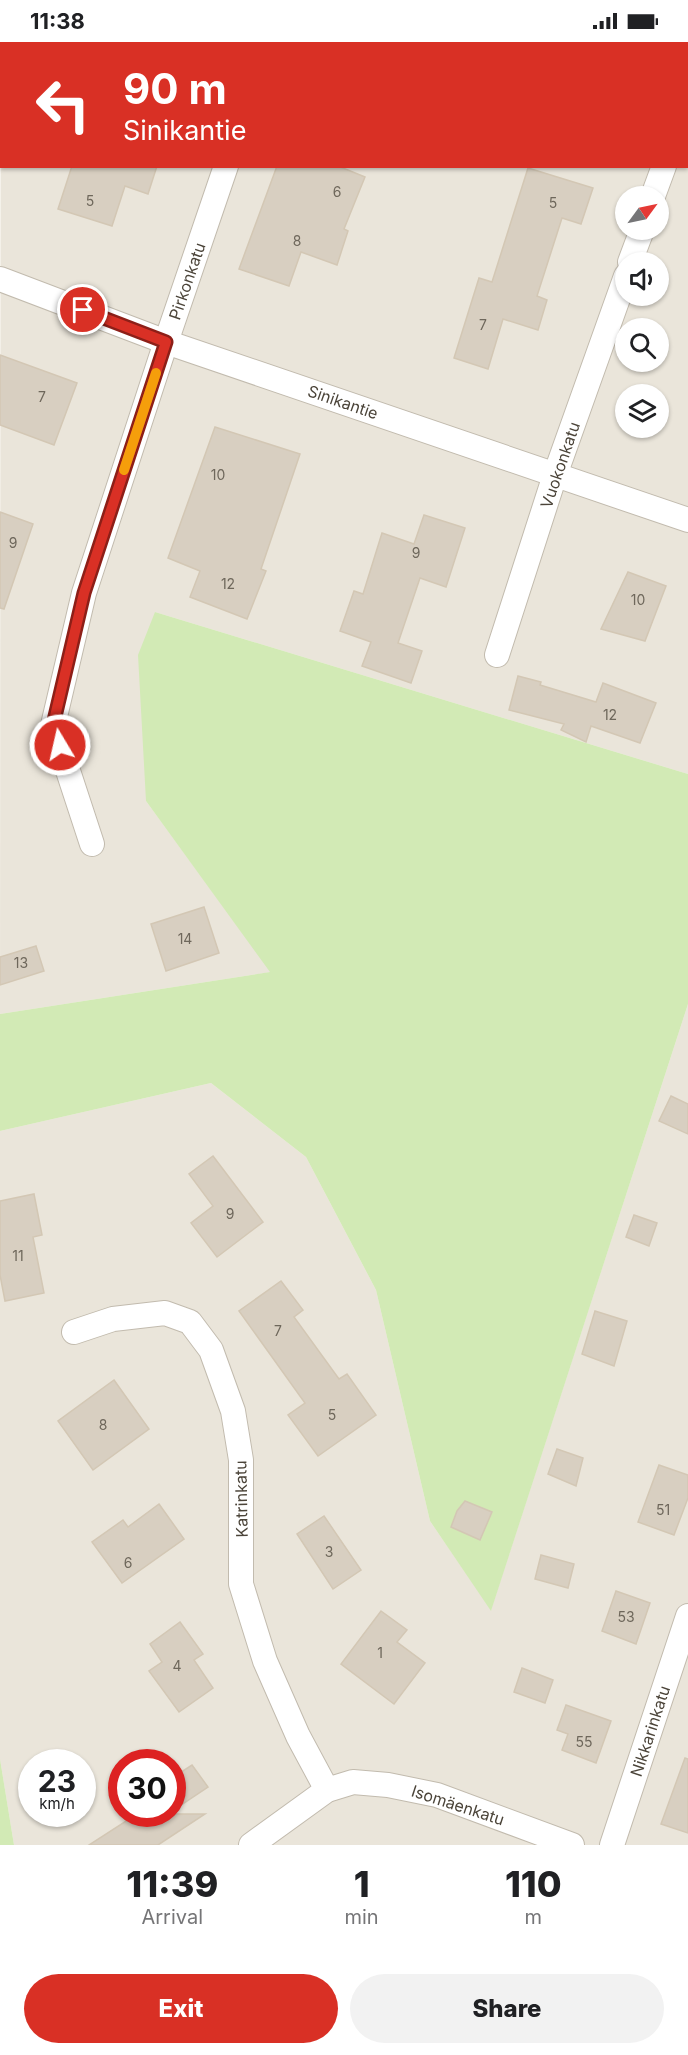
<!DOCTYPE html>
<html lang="en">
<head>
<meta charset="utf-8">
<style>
  body { margin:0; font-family:Inter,sans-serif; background:#f2f2f2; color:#202124; height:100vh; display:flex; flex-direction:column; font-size:22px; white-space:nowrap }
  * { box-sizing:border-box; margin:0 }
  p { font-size:20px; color:#757577 }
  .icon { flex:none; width:33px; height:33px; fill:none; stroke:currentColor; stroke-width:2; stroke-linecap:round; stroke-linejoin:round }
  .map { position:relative; height:1803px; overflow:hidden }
  .drawer { display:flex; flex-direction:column; background:#fff; flex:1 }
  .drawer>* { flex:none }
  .guide { position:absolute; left:0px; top:0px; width:688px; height:126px; box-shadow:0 2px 4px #0004; background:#d93025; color:#fff; overflow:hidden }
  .needle { width:39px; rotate:57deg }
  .controls { position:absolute; left:615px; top:144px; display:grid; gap:12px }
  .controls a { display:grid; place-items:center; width:54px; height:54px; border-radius:50%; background:#fff; box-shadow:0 2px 4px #0004; font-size:30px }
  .speed { position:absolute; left:18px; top:1707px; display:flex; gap:12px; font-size:30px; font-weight:700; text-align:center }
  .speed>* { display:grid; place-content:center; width:78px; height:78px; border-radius:50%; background:#fff; box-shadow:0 2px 4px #0004; line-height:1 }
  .speed small { font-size:15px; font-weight:400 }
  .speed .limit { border:9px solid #d22; background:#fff; color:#111 }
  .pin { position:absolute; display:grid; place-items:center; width:51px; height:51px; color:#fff; margin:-26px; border:3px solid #fff; border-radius:50%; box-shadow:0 2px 6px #0007 }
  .me { position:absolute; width:66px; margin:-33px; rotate:351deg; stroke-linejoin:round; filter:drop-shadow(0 0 4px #0008) }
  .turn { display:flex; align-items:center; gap:21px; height:126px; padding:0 24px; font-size:27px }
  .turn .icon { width:78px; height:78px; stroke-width:2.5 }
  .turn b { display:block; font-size:42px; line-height:51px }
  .eta { display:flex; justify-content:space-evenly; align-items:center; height:102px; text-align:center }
  .eta b { font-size:36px; font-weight:800; line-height:42px }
  .action { display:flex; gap:12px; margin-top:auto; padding:12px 24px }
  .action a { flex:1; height:69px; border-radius:36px; background:#d93025; color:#fff; font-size:24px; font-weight:800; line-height:69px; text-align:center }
  .action a+a { background:#f2f2f2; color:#202124 }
  .status { display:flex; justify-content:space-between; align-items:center; height:42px; padding:0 30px; background:#fff; direction:ltr }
  .status svg { height:16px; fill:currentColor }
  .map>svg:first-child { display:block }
  .residential { fill:#eae5da; fill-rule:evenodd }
  .green { fill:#d2eab5 }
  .building { fill:#d8cfc1; stroke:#d3c7b4; stroke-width:1.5 }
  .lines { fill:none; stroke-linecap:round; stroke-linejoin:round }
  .minor-casing { stroke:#c2bbae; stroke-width:26 }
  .minor { stroke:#fff; stroke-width:24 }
  .route-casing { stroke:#8d1f18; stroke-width:15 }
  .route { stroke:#d93025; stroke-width:10 }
  .slow { stroke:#f59e0b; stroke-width:10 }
  .labels { text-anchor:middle; stroke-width:4.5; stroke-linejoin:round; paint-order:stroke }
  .number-label { font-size:14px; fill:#6e675b }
  .street-label { font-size:16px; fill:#4b4439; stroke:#fff }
</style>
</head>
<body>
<div class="status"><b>11:38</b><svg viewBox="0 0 49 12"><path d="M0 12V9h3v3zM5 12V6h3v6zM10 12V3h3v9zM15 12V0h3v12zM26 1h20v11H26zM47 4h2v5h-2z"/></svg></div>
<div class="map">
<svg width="688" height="1803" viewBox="0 0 688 1803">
  <rect width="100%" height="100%" fill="#f6f3ec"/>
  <g class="residential">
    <path d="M28,0H688V732L155,570L146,759L271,930L0,972L1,75L2,124H687V2L27,1ZM626,154H658V188H626ZM626,220H658V254H626ZM626,286H658V320H626ZM626,352H658V386H626Z"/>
    <path d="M688,962V1803H14L0,1717V1089L211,1041L306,1115L376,1248L430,1479L491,1568ZM32,1720H82V1772H32ZM122,1720H172V1772H122Z"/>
  </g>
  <g class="green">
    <polygon points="155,570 688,732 688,962 491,1569 430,1479 376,1248 306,1115 211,1041 0,1089 0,972 270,930 146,759 138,613"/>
    <polygon points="0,1717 14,1803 0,1803"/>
  </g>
  <g class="building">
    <polygon points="72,124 157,124 148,152 125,144 112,184 58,167"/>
    <polygon points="277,124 338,124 365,135 344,187 348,189 337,223 301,210 289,244 239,227"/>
    <polygon points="528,126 593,146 581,182 562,176 537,254 547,258 538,288 503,277 488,327 454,316 479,236 492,240"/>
    <polygon points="0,313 77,341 54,403 0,383"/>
    <polygon points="215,385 300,412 261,527 266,529 247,577 190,555 200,529 168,516"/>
    <polygon points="0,470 33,482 4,567 0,566"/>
    <polygon points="424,473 465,486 446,545 420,536 398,601 422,609 411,641 362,624 371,600 340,589 354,549 363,552 382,491 414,502"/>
    <polygon points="628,530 666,544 645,599 601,587"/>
    <polygon points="518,634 541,640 540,643 596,660 603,641 656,661 640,701 591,684 586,700 561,688 564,682 509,668"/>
    <polygon points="204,865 219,911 166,929 151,882"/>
    <polygon points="36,904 44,929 0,943 0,915"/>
    <polygon points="671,1054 688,1062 688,1092 659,1079"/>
    <polygon points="213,1114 263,1180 217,1215 191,1181 213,1164 189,1132"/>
    <polygon points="34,1152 42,1193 33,1195 44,1251 5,1259 0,1233 0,1159"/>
    <polygon points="634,1173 657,1181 649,1204 626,1195"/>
    <polygon points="281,1239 303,1268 294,1275 339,1337 347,1332 376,1373 318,1414 288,1373 305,1361 239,1269"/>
    <polygon points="595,1269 627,1279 614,1324 582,1312"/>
    <polygon points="114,1338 149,1387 93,1428 58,1379"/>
    <polygon points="557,1407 583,1416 576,1444 548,1432"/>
    <polygon points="659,1423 688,1433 688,1456 674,1493 638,1480"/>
    <polygon points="465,1459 492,1470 480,1498 451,1485 457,1469"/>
    <polygon points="159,1462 184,1497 122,1541 92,1500 123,1478 128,1485"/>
    <polygon points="324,1474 361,1528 333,1547 297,1492"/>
    <polygon points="541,1513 574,1522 568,1546 535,1537"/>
    <polygon points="616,1549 650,1561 636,1602 602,1589"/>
    <polygon points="381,1569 407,1588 397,1600 425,1621 394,1662 341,1622"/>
    <polygon points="180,1580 203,1612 194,1618 213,1646 179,1670 149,1629 162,1620 150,1602"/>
    <polygon points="522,1626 553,1638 545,1661 514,1650"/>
    <polygon points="566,1663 611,1679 596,1721 562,1708 568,1692 557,1688"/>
    <polygon points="685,1716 688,1717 688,1791 661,1782"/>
    <polygon points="192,1723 208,1745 172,1769 172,1736"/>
    <polygon points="137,1772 205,1772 158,1803 89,1803"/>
  </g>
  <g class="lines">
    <defs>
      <g id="minor">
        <polyline points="268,2 268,0"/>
        <polyline points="687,57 688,54"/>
        <polyline points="653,154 664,124"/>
        <polyline points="630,220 642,188"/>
        <polyline points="0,237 166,300 688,478"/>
        <polyline points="497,613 555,433 626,234"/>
        <polyline points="92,802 53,683 84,551 166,300 226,124"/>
        <polyline points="74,1290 113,1277 165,1271 190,1280 211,1308 233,1369 241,1418 241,1542 265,1619 298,1694 327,1748"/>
        <polyline points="251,1803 327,1748 353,1740 388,1743 437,1753 572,1803"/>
        <polyline points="612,1803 688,1574"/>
      </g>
    </defs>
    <use href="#minor" class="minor-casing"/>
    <use href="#minor" class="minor"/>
  </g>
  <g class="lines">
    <defs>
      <polyline id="route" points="60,703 53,683 84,551 166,300 83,268"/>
    </defs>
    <use href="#route" class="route-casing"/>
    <use href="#route" class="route"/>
    <polyline class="slow" points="124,428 156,331"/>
  </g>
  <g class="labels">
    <g class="number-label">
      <text x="337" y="155">6</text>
      <text x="90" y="164">5</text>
      <text x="553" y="166">5</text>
      <text x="297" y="204">8</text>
      <text x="483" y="288">7</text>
      <text x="42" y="360">7</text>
      <text x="218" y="438">10</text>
      <text x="13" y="506">9</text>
      <text x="416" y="516">9</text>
      <text x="228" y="547">12</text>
      <text x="638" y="563">10</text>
      <text x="610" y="678">12</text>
      <text x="185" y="902">14</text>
      <text x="21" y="926">13</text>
      <text x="230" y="1177">9</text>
      <text x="18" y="1219">11</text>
      <text x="278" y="1294">7</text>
      <text x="332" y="1378">5</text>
      <text x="103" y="1388">8</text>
      <text x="663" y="1473">51</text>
      <text x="329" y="1515">3</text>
      <text x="128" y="1526">6</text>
      <text x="626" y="1580">53</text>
      <text x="380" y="1616">1</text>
      <text x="177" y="1629">4</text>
      <text x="584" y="1705">55</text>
    </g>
    <g class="street-label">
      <text transform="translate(187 239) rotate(-71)" y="6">Pirkonkatu</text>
      <text transform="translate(343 360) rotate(19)" y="6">Sinikantie</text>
      <text transform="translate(560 423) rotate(-71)" y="6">Vuokonkatu</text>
      <text transform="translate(241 1457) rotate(-91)" y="6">Katrinkatu</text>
      <text transform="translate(650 1689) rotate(-72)" y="6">Nikkarinkatu</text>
      <text transform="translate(458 1763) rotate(18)" y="6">Isomäenkatu</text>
    </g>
  </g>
</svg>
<div class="controls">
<a><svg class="needle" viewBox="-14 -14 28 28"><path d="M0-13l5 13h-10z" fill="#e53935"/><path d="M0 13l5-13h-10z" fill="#757577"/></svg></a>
<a><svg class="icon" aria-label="sound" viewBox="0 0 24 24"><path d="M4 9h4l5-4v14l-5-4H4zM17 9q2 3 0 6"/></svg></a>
<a><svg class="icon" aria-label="search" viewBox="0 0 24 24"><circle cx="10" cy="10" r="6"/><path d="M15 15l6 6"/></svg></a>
<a><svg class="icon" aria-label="layers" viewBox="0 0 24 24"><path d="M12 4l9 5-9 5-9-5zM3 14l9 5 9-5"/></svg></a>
</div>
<div class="speed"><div>23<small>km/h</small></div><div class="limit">30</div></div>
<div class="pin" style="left:83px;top:268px;background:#d93025"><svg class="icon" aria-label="arrive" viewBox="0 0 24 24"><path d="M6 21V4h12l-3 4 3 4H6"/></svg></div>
<svg class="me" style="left:60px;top:703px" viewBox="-20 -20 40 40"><circle r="17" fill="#d93025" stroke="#fff" stroke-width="3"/><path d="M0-11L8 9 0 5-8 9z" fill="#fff"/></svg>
<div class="guide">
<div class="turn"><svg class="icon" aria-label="left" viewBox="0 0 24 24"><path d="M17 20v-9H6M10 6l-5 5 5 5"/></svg><div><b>90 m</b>Sinikantie</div></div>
</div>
</div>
<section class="drawer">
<div class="eta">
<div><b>11:39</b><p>Arrival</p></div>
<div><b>1</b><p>min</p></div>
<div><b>110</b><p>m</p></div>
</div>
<div class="action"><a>Exit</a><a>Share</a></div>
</section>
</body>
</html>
